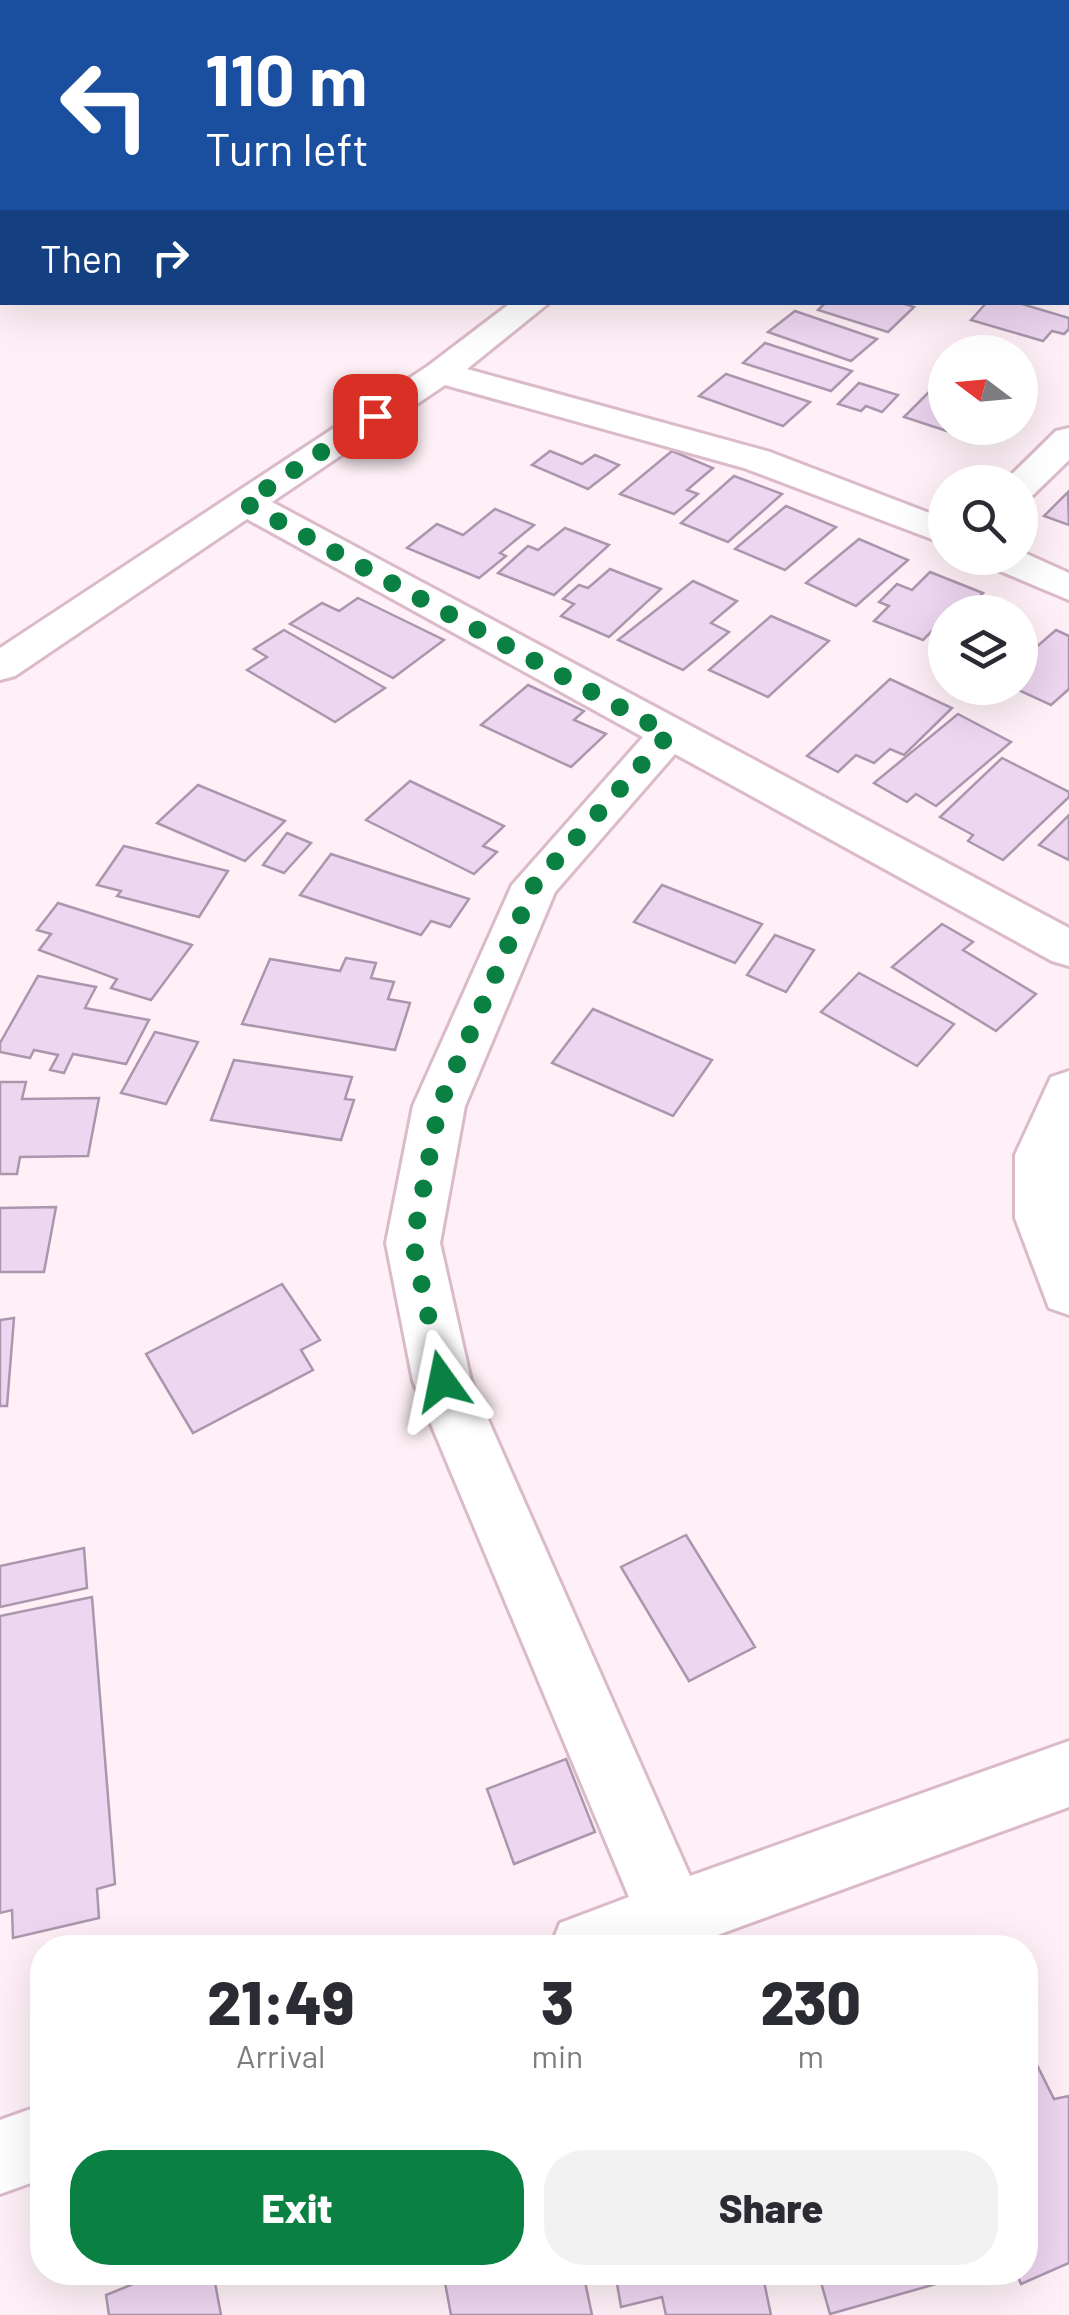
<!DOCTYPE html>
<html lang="en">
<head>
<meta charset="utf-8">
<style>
  body { margin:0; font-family:Barlow,sans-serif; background:#f2f2f3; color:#2b2b33; height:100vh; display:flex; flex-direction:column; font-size:38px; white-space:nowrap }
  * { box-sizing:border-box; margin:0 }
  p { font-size:32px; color:#7c7c81 }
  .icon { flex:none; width:55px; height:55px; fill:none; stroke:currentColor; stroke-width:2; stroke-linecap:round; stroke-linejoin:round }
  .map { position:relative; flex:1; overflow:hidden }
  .side { position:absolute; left:30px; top:1935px; width:1008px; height:350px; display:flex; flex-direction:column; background:#fff; border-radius:40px; box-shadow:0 10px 40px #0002 }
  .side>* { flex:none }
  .hud { position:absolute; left:0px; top:0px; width:1070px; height:305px; box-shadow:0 10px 40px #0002; background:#1a4fa0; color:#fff; overflow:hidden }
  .needle { width:65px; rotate:286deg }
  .fabs { position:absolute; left:928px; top:335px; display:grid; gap:20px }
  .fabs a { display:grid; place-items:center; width:110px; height:110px; border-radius:50%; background:#fff; box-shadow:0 10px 40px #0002; font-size:50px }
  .pin { position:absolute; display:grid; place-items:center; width:85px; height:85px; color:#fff; margin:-42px; border-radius:20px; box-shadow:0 5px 15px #0006 }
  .me { position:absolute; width:110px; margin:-55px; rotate:348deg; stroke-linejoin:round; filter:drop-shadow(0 0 8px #0008) }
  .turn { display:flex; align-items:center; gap:35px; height:210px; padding:0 40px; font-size:45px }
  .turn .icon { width:130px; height:130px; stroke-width:2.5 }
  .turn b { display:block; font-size:70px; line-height:85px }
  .then { display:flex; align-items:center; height:95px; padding:0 40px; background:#0003; gap:20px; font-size:38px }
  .eta { display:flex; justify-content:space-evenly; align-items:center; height:170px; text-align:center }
  .eta b { font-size:60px; font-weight:800; line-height:70px }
  .action { display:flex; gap:20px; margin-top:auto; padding:20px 40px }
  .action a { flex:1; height:115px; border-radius:40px; background:#0b8043; color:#fff; font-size:40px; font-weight:800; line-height:115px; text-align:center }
  .action a+a { background:#f2f2f3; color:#2b2b33 }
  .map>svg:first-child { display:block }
  .building { fill:#edd6f0; stroke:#ac96ae; stroke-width:2.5 }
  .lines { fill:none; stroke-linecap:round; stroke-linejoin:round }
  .street-casing { stroke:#dbbac9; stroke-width:6 }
  .street { fill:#fff; fill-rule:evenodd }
  .route { stroke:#0b8043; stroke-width:18; stroke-dasharray:0 32.4 }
</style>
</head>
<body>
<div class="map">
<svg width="1069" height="2315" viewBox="0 0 1069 2315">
  <rect width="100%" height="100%" fill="#fef0f6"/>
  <g class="building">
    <polygon points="826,302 899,302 914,307 888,332 818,310"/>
    <polygon points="987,302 1015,302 1069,318 1069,329 1064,334 1052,331 1043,341 971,320"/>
    <polygon points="795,311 877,339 851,361 768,332"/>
    <polygon points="765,343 852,371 831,391 743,363"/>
    <polygon points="726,374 810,402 783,426 699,396"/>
    <polygon points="859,383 898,395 882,412 866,406 861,411 838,404"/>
    <polygon points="932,389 945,393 945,428 951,428 947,431 904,417"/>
    <polygon points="550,451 582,464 595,455 619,465 588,489 532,465"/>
    <polygon points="672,451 713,468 687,490 698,494 674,514 620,494"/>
    <polygon points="734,476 782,494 728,542 681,523"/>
    <polygon points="1068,492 1069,525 1044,516"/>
    <polygon points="786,506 836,527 785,570 735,549"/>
    <polygon points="495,509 534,525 500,553 506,556 479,578 407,548 437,524 463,535"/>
    <polygon points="565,528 609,545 554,595 498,573 528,546 538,550"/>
    <polygon points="859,539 908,560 856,606 806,583"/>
    <polygon points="610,569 661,589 609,637 561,616 574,604 563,599 579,585 588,588"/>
    <polygon points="930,572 983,593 964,612 945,612 945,618 923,640 874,621 889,606 879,602 897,584 912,590"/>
    <polygon points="693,581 737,601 711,623 729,632 683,670 618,640"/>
    <polygon points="358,598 444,640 393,678 290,624 322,603 339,611"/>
    <polygon points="771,616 829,641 768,697 709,670"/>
    <polygon points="284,630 385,688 335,722 247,670 267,657 254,649"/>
    <polygon points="1056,630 1069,636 1069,689 1051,705 1014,688 1020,688 1020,661"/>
    <polygon points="890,679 952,708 904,755 890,749 874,763 856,755 838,772 807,756"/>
    <polygon points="528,685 584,711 574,720 606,734 571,767 481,725"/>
    <polygon points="958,714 1011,742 936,806 916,794 907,802 874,783"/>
    <polygon points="1002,758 1069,792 1069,797 1003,860 968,841 973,835 940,817"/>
    <polygon points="410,781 504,826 483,846 497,852 474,874 366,820"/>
    <polygon points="198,785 285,821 245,861 157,823"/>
    <polygon points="1069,815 1069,860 1039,845"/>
    <polygon points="287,833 311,843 284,873 263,865"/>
    <polygon points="124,846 228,871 199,917 117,896 121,891 97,885"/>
    <polygon points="331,854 469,899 450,927 431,921 421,935 300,895"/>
    <polygon points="662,885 762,924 735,963 634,922"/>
    <polygon points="58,903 192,945 151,1000 111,988 117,979 39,950 51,934 37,930"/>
    <polygon points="942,924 973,942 963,950 1036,994 996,1031 892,967"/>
    <polygon points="775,935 814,950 786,992 747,975"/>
    <polygon points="346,958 376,963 371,978 394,982 388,999 410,1003 395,1050 242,1024 270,959 340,971"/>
    <polygon points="859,973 954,1024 917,1066 821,1012"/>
    <polygon points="38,976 96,987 85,1008 149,1020 126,1064 73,1054 64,1073 50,1070 58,1055 34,1050 30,1058 0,1052 0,1043"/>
    <polygon points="593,1009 712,1060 673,1116 552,1063"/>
    <polygon points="155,1032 198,1042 166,1104 121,1093"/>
    <polygon points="234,1060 352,1077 345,1099 354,1100 341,1140 211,1120"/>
    <polygon points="0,1082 26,1082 22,1099 99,1098 88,1156 20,1157 17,1174 0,1174"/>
    <polygon points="56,1207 44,1272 0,1272 0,1208"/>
    <polygon points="282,1284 320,1340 301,1350 313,1370 193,1433 146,1354"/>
    <polygon points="14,1318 7,1406 0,1406 0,1320"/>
    <polygon points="686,1535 755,1647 689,1681 621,1567"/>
    <polygon points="84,1548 87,1588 0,1607 0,1566"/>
    <polygon points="92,1597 115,1884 97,1889 99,1918 13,1938 12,1910 0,1913 0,1616"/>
    <polygon points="566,1759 595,1832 514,1864 487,1789"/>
    <polygon points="1028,2047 1054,2099 1069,2096 1069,2263 1021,2284 1016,2272 1025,2272"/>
    <polygon points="147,2272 213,2272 221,2315 109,2315 106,2295 148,2278"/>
    <polygon points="443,2272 583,2272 592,2315 451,2315"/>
    <polygon points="615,2272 762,2272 771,2315 666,2315 662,2297 621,2307"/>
    <polygon points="818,2272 955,2272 957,2278 830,2314"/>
  </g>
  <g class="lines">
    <defs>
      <g id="street">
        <polygon points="726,0 759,0 761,2 727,2"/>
        <polygon points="512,302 550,302 467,369 770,452 945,519 945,544 744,468 445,385 272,502 1069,928 1069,966 1052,961 675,754 555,892 465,1106 440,1243 471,1381 690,1876 1069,1741 1069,1807 682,1948 550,1948 560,1923 629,1897 413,1381 386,1243 413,1106 512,885 643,737 247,519 15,676 0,680 0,648 428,366"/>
        <polygon points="1069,428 1069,460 1033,495 1020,498 1020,482 1004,482 1007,479 1056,431"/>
        <polygon points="1020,551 1069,573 1069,600 988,566 982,558 1020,558"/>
        <polygon points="1069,1071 1069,1315 1049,1308 1015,1218 1015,1155 1051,1077"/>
        <polygon points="42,2105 42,2179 0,2194 0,2120"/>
      </g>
    </defs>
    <use href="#street" class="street-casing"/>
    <use href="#street" class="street"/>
  </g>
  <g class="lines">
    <polyline class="route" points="375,416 245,503 669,734 534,885 439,1106 413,1243 442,1381"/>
  </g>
</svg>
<div class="fabs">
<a><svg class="needle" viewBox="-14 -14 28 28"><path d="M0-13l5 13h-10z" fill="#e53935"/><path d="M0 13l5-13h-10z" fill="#7c7c81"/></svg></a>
<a><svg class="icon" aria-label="search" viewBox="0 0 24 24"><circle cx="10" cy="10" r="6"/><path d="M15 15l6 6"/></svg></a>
<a><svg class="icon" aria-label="layers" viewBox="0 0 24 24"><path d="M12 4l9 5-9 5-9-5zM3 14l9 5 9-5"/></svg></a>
</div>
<div class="pin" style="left:375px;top:416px;background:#d93025"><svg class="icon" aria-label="arrive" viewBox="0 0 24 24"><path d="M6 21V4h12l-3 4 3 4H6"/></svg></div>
<svg class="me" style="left:442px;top:1381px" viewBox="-20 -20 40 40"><path d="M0-17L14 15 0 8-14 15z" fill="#0b8043" stroke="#fff" stroke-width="4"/></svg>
<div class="hud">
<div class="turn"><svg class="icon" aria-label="left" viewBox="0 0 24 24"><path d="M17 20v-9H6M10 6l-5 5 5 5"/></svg><div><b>110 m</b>Turn left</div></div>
<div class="then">Then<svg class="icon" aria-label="right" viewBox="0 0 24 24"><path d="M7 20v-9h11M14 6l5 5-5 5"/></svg></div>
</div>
<section class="side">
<div class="eta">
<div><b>21:49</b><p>Arrival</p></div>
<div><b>3</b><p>min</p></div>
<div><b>230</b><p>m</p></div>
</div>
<div class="action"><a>Exit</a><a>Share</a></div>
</section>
</div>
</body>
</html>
